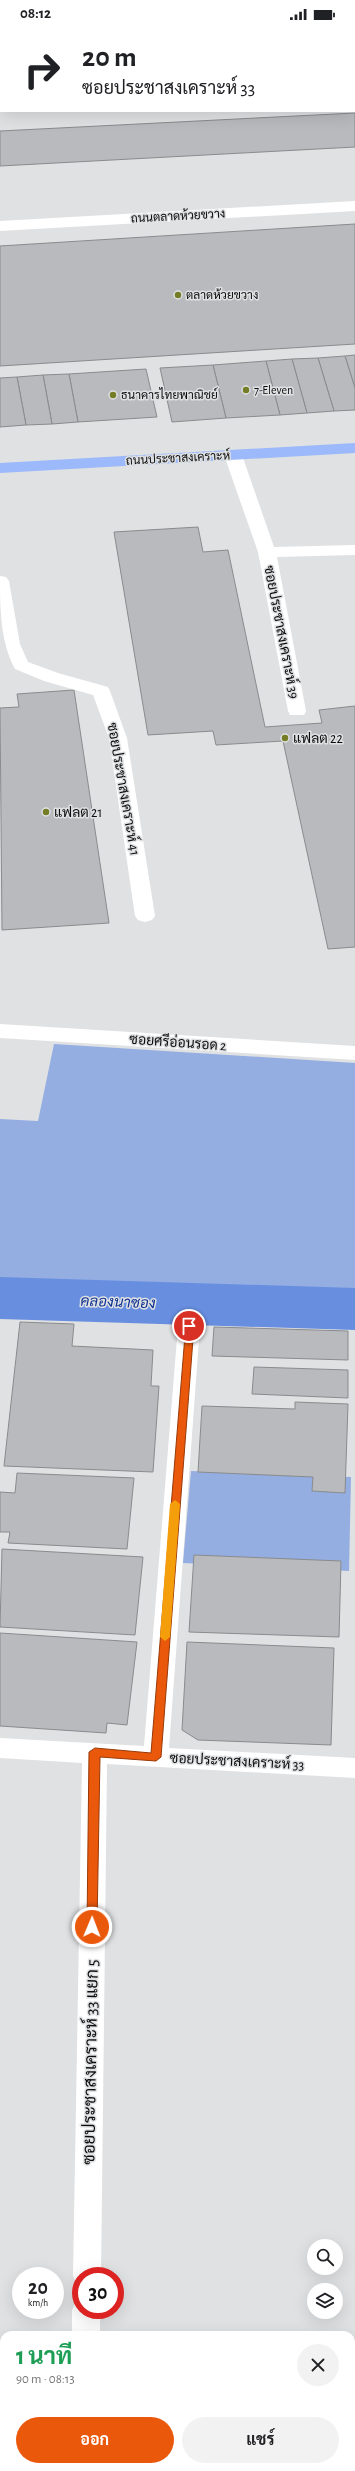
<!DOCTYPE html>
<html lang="th">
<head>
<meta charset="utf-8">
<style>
  body { margin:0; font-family:"Alegreya Sans",Sarabun,sans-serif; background:#f2f2f2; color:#202124; height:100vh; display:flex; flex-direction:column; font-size:15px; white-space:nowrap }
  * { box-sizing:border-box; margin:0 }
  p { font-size:13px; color:#757577 }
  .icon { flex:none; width:22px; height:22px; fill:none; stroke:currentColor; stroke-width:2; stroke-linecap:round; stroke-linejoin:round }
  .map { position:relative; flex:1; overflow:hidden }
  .side { position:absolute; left:0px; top:2303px; width:355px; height:140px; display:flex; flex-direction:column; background:#fff; border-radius:12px 12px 0 0; box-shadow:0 4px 16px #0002 }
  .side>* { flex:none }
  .banner { position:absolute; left:0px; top:0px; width:355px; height:84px; box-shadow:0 4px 16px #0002; background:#fff; color:#202124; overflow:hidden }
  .controls { position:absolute; left:307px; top:2211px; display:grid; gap:8px }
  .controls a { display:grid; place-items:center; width:36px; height:36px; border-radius:50%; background:#fff; box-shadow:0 4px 16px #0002; font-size:20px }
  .speed { position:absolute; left:12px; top:2239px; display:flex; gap:8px; font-size:20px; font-weight:700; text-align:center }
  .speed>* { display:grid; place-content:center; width:52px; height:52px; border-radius:50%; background:#fff; box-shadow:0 4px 16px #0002; line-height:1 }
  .speed small { font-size:10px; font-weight:400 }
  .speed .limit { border:6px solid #d22; background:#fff; color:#111 }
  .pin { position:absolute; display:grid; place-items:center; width:34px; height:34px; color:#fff; margin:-17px; border:2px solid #fff; border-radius:50%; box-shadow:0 1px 4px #0007 }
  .me { position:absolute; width:44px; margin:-22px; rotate:1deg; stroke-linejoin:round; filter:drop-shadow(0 0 3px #0008) }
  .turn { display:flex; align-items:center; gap:14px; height:84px; padding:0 16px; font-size:18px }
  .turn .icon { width:52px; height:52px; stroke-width:2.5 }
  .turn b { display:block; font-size:28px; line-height:34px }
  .round { display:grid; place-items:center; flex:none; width:42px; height:42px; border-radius:21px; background:#f2f2f2 }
  .headline { display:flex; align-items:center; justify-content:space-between; height:68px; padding:0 16px }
  h1 { font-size:24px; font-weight:700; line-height:30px; color:#1e9e55 }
  .cta { display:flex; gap:8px; margin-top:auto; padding:8px 16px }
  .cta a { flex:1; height:46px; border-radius:24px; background:#ea580c; color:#fff; font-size:16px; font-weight:700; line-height:46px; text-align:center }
  .cta a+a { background:#f2f2f2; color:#202124 }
  .status { display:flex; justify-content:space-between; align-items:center; height:28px; padding:0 20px; background:#fff; direction:ltr }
  .status svg { height:11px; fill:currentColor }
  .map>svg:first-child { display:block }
  .green { fill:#94aee2 }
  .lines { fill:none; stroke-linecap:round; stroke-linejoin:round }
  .canal { fill:#688ee0; fill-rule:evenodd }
  .building { fill:#b9babd; stroke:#898b8d }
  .minor { fill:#fff; fill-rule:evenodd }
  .major { fill:#9bb9fb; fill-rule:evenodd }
  .route { fill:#ea580c; stroke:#983908 }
  .slow { fill:#f59e0b }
  .poi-dot { fill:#757c26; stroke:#dfe1e3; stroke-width:1.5 }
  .labels { text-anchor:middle; stroke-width:3; stroke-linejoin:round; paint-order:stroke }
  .far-street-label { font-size:12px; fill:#0d0d0e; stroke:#dfe1e3 }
  .far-poi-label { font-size:12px; fill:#0d0d0e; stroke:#dfe1e3; text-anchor:start }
  .street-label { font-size:14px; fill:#0d0d0e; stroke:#dfe1e3 }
  .poi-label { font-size:14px; fill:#0d0d0e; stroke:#dfe1e3; text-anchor:start }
  .water-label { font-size:15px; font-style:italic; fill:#0f3391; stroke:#dfe1e3 }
  .near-street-label { font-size:17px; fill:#0d0d0e; stroke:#dfe1e3 }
</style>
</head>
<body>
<div class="status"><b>08:12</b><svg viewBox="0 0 49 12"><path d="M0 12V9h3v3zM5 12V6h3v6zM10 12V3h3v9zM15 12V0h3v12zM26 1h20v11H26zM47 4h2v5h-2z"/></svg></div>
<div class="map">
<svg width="355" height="2443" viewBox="0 0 355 2443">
  <rect width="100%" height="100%" fill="#dfe1e3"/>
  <g class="green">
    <polygon points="54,1016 355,1035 355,1267 0,1258 0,1091 38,1093"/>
    <polygon points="191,1443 351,1449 349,1543 183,1535"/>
  </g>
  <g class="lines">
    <polygon class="canal" points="0,1249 355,1260 355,1302 0,1291"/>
  </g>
  <g class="building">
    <polygon points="295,0 355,0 355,65 354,1"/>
    <polygon points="355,85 355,119 0,138 0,103"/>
    <polygon points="355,196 355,316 0,338 0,218"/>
    <polygon points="355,327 355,360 345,328"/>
    <polygon points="345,328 355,360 355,382 334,383 318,330"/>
    <polygon points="318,330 334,383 307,385 292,331"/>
    <polygon points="292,331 307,385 280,387 266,333"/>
    <polygon points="266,333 280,387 226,390 213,337"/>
    <polygon points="213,337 226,390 172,394 160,340"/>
    <polygon points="146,341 157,389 78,394 69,346"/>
    <polygon points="69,346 78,394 52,396 43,347"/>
    <polygon points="43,347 52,396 26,397 17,349"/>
    <polygon points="17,349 26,397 0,399 0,350"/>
    <polygon points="198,499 203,524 228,522 265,699 322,695 319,682 355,678 355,919 328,921 283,713 216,717 213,703 148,707 114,504"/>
    <polygon points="74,662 109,895 2,902 0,680 19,679 17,666"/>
    <polygon points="20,1294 74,1296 72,1318 153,1322 151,1358 159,1358 153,1444 4,1438"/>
    <polygon points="214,1299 348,1303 348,1332 212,1328"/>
    <polygon points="254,1339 348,1342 348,1370 252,1366"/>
    <polygon points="295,1374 348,1376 345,1465 312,1463 313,1449 198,1444 202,1378 295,1381"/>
    <polygon points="17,1445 134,1450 127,1521 8,1515 10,1504 0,1504 0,1464 15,1465"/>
    <polygon points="2,1521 143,1529 135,1607 0,1599"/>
    <polygon points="194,1527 341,1533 339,1609 189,1604"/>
    <polygon points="0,1605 137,1614 127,1697 107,1695 106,1705 0,1698"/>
    <polygon points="187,1614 334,1620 331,1717 198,1712 182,1702"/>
  </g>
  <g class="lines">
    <g class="minor">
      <polygon points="355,173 355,183 0,203 0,193"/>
      <polygon points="233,422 239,423 242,427 274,519 355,517 355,527 277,529 306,683 304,687 290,687 288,683 258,524 224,427 227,423"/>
      <path d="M0,548L6,549L9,553L20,616L28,634L58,645L108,659L110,663L127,710L155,888L152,892L145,894L138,892L135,888L109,710L93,667L44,653L15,641C0,613 0,580 0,548Z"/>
      <polygon points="0,996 355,1018 355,1032 0,1010"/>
      <polygon points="189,1290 197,1292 200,1298 169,1720 355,1730 355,1750 107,1736 101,2248 81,2248 81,2259 77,2257 73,2248 82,1735 0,1730 0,1710 144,1718 178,1298 181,1292"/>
      <polygon points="81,2271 81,2282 100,2282 100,2307 72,2307 72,2282 76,2273"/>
      <rect x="69" y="2439" width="30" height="4"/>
    </g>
    <polygon class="major" points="355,415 355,425 0,445 0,435"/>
  </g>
  <polygon class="route" points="186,1295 189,1295 194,1298 161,1729 156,1733 100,1729 97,1899 92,1903 87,1899 89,1724 95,1720 151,1725"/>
  <polygon class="slow" points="175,1472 180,1476 170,1609 165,1613 160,1609 170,1476"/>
  <g class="poi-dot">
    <circle cx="178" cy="267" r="4"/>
    <circle cx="246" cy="362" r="4"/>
    <circle cx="113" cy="367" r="4"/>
    <circle cx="285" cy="710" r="4"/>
    <circle cx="46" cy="784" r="4"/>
  </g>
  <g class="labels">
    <g class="far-street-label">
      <text transform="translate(178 188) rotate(-3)" y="4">ถนนตลาดห้วยขวาง</text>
      <text transform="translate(178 430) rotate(-3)" y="4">ถนนประชาสงเคราะห์</text>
    </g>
    <g class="far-poi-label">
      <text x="186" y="271">ตลาดห้วยขวาง</text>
      <text x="254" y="366">7-Eleven</text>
      <text x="121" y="371">ธนาคารไทยพาณิชย์</text>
    </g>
    <g class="street-label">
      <text transform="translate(282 604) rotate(79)" y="5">ซอยประชาสงเคราะห์ 39</text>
      <text transform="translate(124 761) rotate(80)" y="5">ซอยประชาสงเคราะห์ 41</text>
      <text transform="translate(178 1014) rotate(4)" y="5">ซอยศรีอ่อนรอด 2</text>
      <text transform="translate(237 1733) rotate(3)" y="5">ซอยประชาสงเคราะห์ 33</text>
    </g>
    <g class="poi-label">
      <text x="293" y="715">แฟลต 22</text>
      <text x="54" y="789">แฟลต 21</text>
    </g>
    <g class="water-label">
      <text transform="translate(118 1274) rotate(2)" y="5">คลองนาซอง</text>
    </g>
    <g class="near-street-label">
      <text transform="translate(90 2034) rotate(-89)" y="6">ซอยประชาสงเคราะห์ 33 แยก 5</text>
    </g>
  </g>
</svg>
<div class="controls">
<a><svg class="icon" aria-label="search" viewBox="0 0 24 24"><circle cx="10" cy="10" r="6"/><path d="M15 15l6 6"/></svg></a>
<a><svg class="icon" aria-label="layers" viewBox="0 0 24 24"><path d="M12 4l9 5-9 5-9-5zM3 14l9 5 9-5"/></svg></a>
</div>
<div class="speed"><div>20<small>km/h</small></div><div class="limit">30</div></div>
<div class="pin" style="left:189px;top:1298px;background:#d93025"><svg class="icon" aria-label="arrive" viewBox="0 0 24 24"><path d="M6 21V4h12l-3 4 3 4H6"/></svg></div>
<svg class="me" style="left:92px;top:1899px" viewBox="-20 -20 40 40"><circle r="17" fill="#ea580c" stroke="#fff" stroke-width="3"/><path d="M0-11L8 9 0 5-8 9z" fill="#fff"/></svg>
<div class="banner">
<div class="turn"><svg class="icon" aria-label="right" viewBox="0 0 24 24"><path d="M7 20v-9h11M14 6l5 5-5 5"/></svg><div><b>20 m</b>ซอยประชาสงเคราะห์ 33</div></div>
</div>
<section class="side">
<div class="headline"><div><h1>1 นาที</h1><p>90 m · 08:13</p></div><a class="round"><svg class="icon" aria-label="close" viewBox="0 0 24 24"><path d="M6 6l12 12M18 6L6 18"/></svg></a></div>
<div class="cta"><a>ออก</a><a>แชร์</a></div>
</section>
</div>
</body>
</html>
